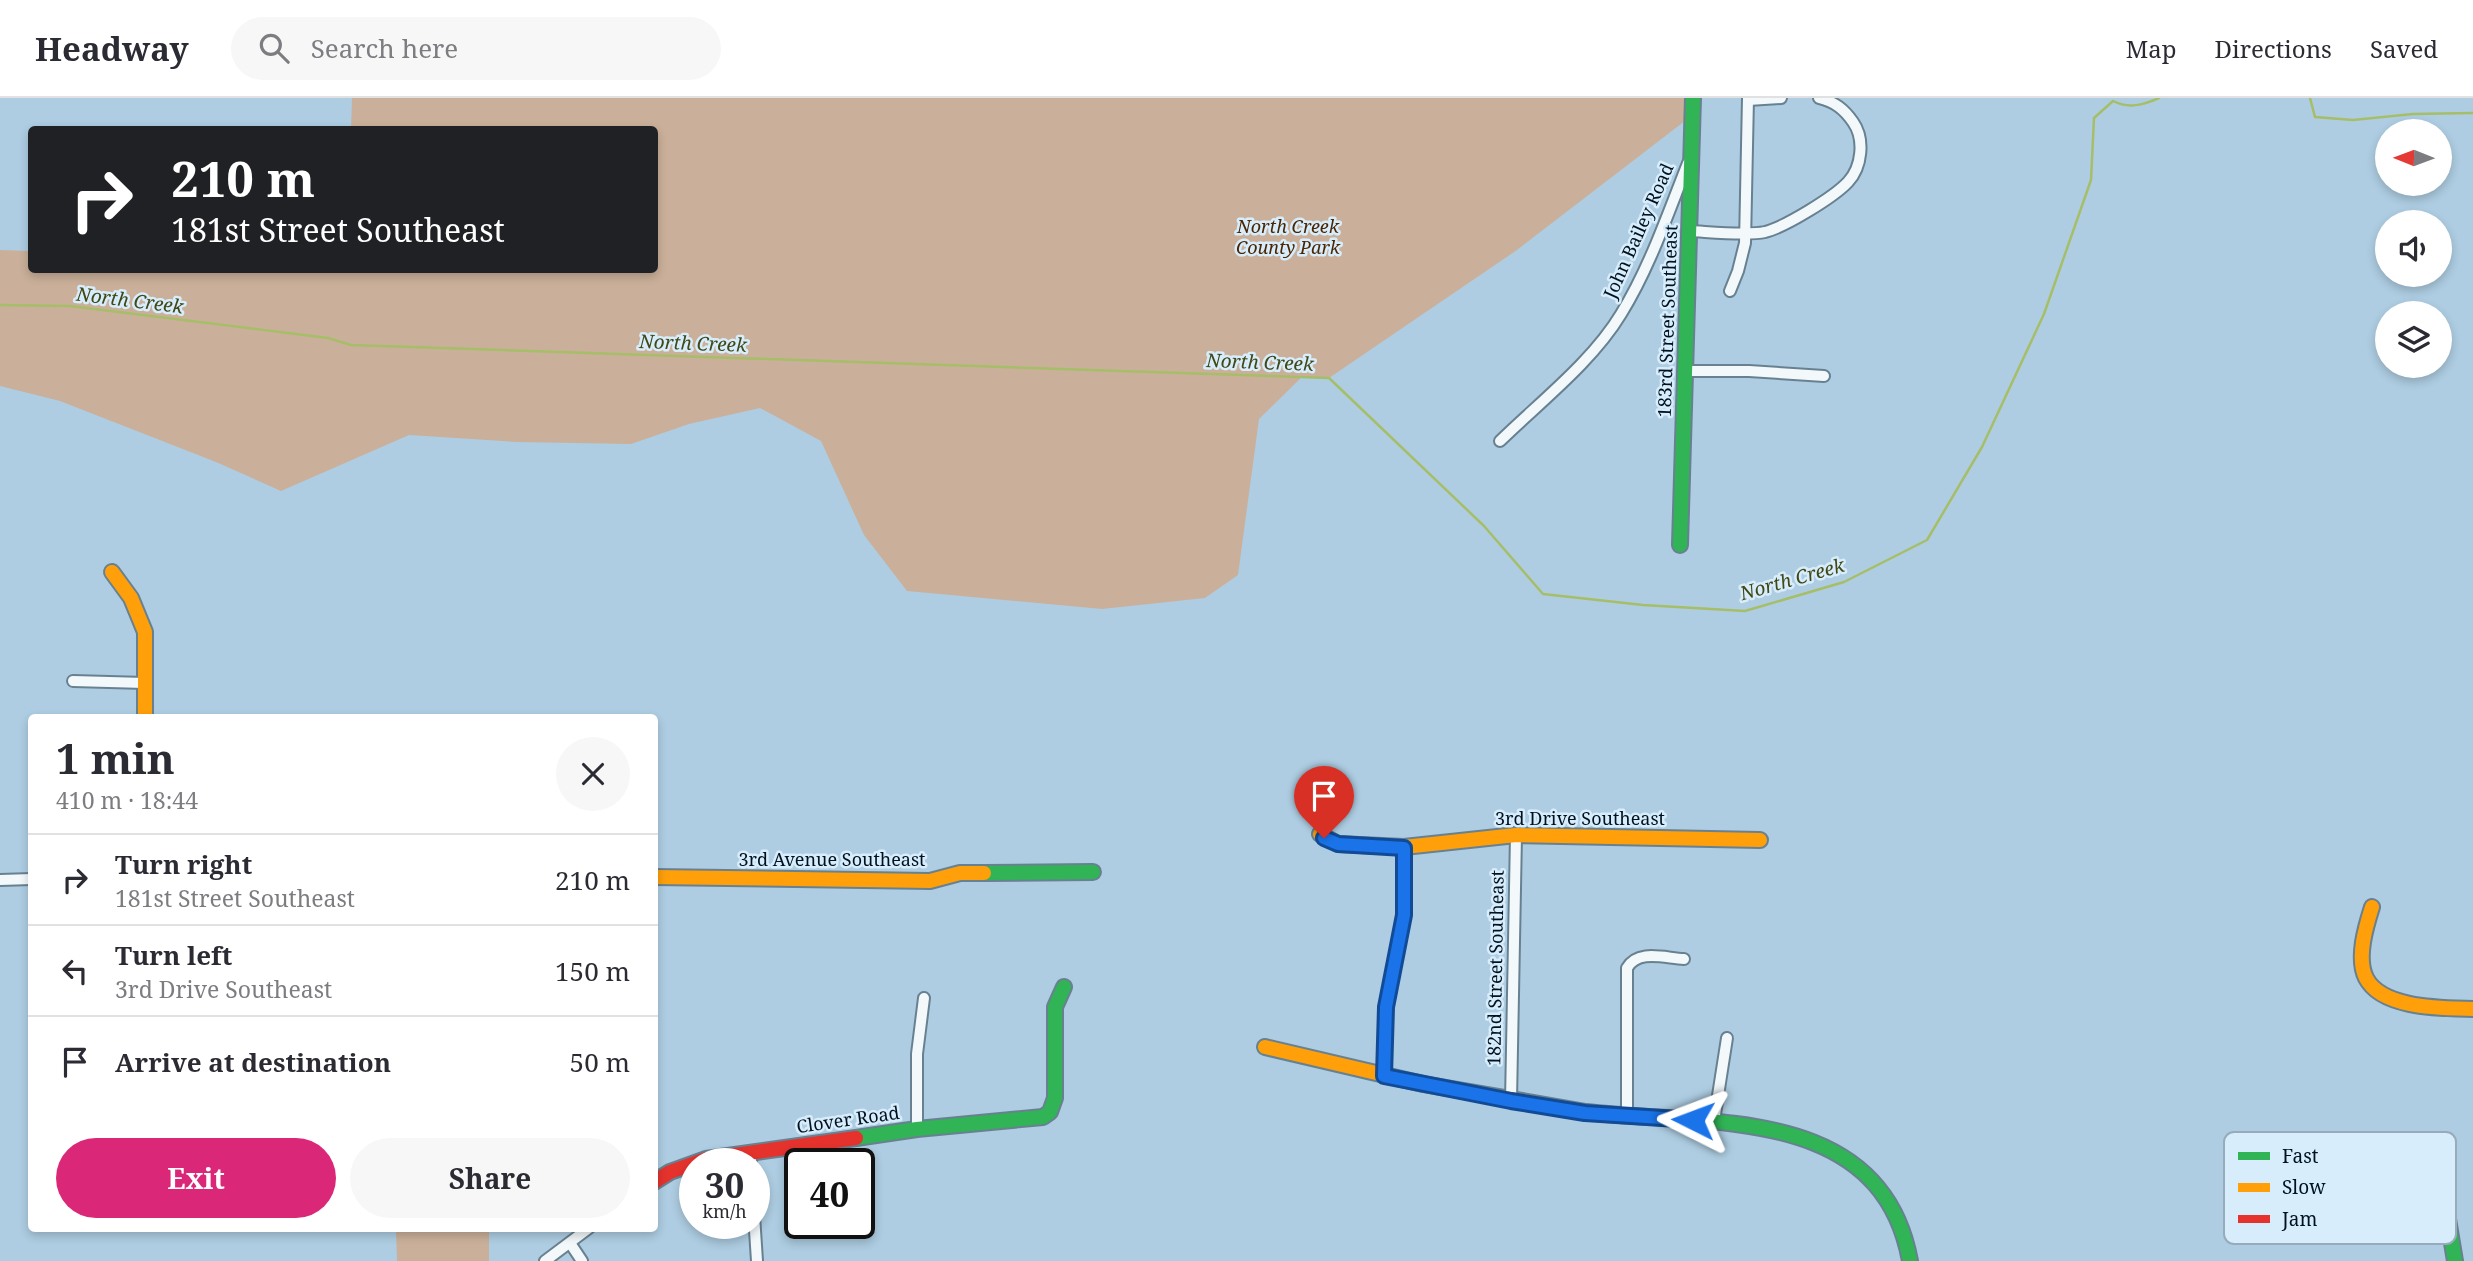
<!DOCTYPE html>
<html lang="en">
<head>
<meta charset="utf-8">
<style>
  body { margin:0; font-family:"Noto Serif",serif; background:#f7f7f7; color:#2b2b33; height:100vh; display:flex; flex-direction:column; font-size:26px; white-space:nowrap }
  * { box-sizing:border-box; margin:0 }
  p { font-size:23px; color:#7c7c81 }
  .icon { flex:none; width:38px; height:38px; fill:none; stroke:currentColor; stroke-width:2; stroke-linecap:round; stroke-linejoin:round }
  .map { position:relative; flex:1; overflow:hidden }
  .drawer { position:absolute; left:28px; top:616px; width:630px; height:518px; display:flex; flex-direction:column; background:#fff; border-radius:7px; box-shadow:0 4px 10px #0003 }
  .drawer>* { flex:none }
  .hud { position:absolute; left:28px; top:28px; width:630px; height:147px; border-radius:7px; box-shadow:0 4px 10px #0003; background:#202124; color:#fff; overflow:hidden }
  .needle { width:46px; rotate:271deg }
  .tools { position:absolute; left:2375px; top:21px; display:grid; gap:14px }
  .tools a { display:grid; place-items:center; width:77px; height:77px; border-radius:50%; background:#fff; box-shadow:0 4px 10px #0003; font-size:35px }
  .speed { position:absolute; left:679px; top:1050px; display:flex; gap:14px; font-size:35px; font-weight:700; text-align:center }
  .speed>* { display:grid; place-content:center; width:91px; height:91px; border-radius:50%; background:#fff; box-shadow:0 4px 10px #0003; line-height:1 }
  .speed small { font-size:18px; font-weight:400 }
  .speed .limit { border:4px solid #111; border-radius:10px; background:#fff; color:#111 }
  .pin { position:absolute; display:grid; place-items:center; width:60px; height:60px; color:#fff; margin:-72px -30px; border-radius:50% 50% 50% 0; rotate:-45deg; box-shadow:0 0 7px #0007 }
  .pin .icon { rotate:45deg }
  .me { position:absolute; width:77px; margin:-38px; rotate:273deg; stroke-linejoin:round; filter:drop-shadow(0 0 5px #0008) }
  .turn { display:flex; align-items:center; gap:24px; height:147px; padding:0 28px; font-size:32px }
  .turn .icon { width:91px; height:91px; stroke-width:2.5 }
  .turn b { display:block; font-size:49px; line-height:60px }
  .round { display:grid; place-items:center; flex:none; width:74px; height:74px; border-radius:37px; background:#f7f7f7 }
  .headline { display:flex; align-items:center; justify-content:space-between; height:119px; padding:0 28px }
  h1 { font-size:42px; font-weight:700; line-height:52px }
  .primary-button { display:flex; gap:14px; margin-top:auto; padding:14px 28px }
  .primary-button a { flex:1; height:80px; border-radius:42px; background:#db2777; color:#fff; font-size:28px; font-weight:700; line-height:80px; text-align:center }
  .primary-button a+a { background:#f7f7f7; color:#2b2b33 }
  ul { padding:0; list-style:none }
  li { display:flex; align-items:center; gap:21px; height:91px; padding:0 28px; border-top:2px solid #e1e1e2 }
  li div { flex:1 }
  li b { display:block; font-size:26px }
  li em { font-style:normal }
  header { display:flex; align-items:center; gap:42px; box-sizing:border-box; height:98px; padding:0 35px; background:#fff; border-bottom:2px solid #e1e1e2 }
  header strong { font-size:33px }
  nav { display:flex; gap:38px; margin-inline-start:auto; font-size:24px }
  .search { width:490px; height:63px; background:#f7f7f7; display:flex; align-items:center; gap:18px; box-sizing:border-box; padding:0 24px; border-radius:38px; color:#7c7c81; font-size:26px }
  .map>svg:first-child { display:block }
  .green { fill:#cab09a }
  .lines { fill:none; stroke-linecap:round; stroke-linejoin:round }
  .stream { stroke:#a6be67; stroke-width:2.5 }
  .street-casing { stroke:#688191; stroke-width:14 }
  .fast-casing { stroke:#688191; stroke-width:18 }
  .slow-casing { stroke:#688191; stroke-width:18 }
  .jam-casing { stroke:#688191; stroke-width:18 }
  .street { stroke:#f3f8fb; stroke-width:10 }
  .fast { stroke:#30b455; stroke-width:14 }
  .slow { stroke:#ff9f0a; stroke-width:14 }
  .jam { stroke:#e5322d; stroke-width:14 }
  .route-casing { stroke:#114b97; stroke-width:18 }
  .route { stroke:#1a73e8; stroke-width:12 }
  .labels { text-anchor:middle; stroke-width:5; stroke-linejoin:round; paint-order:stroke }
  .park-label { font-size:18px; font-style:italic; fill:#4b2500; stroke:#d8edfc }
  .street-label { font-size:18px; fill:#00121f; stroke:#d8edfc }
  .water-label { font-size:19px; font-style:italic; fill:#404815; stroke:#d8edfc }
  .key { fill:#d8edfc; stroke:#97abba; stroke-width:2 }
  .key-label { font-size:19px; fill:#00121f }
</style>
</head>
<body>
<header>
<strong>Headway</strong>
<div class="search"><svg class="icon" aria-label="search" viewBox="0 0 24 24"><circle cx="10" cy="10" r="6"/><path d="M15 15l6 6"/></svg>Search here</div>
<nav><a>Map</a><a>Directions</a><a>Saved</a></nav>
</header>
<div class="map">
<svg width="2473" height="1163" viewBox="0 0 2473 1163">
  <rect width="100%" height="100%" fill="#aecde2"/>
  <g class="green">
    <polygon points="352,0 1694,0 1694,16 1517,152 1329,280 1302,279 1259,321 1238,477 1205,500 1102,511 907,493 864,437 821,343 760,310 689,326 631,346 516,344 409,337 281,393 216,364 60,303 0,288 0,152 31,153 32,172 654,172 654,32 351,31"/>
    <polygon points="396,1131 489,1131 489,1163 397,1163"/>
  </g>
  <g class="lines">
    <g class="stream">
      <polyline points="2310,0 2315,19 2353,22 2413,16 2473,15"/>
      <path d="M0,207L70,208L328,240L351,247L1329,280L1484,428L1543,496L1643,507L1745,513L1844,484L1927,442L1982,349L2044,216L2091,82L2094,20L2113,3C2129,11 2143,7 2159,0"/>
    </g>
    <defs>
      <g id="street">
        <polyline points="1748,2 1781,0"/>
        <path d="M1690,133C1710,134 1747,138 1765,134C1785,129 1834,99 1848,84C1862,69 1865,41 1853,24C1844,11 1835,4 1819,0"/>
        <polyline points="1730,193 1738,173 1745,145 1748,0"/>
        <polyline points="1684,273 1749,273 1824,278"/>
        <path d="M1500,343C1540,304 1592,264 1621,216C1650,169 1668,115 1688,65"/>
        <polyline points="73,583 145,585"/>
        <polyline points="0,782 32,781"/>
        <polyline points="1384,978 1386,909 1404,817 1404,749"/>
        <polyline points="1511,1003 1516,737"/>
        <path d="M1627,1017V870C1638,851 1664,860 1684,861"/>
        <polyline points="1714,1023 1727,940"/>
        <polyline points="917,1031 917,956 924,900"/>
        <polyline points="751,1055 751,1066"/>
        <polyline points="754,1117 757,1163"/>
        <polyline points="570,1145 582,1163"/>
        <polyline points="545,1163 589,1130"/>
      </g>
      <g id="fast">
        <polyline points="1680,447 1693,0"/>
        <polyline points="984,775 1093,774"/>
        <path d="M1586,1014C1706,1028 1881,1005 1910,1163"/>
        <polyline points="856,1040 917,1031 1043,1019 1050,1014 1055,1000 1055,909 1064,889"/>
        <polyline points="2442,1085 2455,1163"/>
      </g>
      <g id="slow">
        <polyline points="112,474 131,500 145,534 145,620"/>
        <polyline points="1320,736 1338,746 1404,749 1516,737 1760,742"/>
        <polyline points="654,779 930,783 960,775 984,775"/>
        <path d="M2372,809C2366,828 2356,860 2366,880C2382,911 2442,910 2473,911"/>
        <polyline points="1265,949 1423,986 1586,1014"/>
      </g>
      <polyline id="jam" points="654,1084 670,1074 706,1061 856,1040"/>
    </defs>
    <use href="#street" class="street-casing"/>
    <use href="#fast" class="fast-casing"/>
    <use href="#slow" class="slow-casing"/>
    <use href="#jam" class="jam-casing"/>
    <use href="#street" class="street"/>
    <use href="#fast" class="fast"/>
    <use href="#slow" class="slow"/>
    <use href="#jam" class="jam"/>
  </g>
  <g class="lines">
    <defs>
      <polyline id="route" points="1324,740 1338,746 1404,750 1404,817 1386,909 1384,978 1511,1003 1585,1015 1693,1022"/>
    </defs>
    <use href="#route" class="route-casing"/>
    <use href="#route" class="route"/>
  </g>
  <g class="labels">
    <g class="park-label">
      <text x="1288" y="135">North Creek<tspan x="1288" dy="21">County Park</tspan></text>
    </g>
    <g class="street-label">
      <text transform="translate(1639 133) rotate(-66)" y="6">John Bailey Road</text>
      <text transform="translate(1668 223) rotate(-88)" y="6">183rd Street Southeast</text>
      <text x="1580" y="727">3rd Drive Southeast</text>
      <text x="832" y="768">3rd Avenue Southeast</text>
      <text transform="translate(1496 870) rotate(-89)" y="6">182nd Street Southeast</text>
      <text transform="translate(848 1022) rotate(-8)" y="6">Clover Road</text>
    </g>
    <g class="water-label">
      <text transform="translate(130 202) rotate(7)" y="7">North Creek</text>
      <text transform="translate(693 245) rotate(2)" y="7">North Creek</text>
      <text transform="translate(1260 264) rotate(2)" y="7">North Creek</text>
      <text transform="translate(1792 481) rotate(-16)" y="7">North Creek</text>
    </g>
  </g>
  <rect x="2224" y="1034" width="232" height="112" rx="10" class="key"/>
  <rect x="2238" y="1054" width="32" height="8" fill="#30b455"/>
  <rect x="2238" y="1085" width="32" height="9" fill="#ff9f0a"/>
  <rect x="2238" y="1117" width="32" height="8" fill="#e5322d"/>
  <g class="key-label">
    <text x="2282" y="1065">Fast</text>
    <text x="2282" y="1096">Slow</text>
    <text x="2282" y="1128">Jam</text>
  </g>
</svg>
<div class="tools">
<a><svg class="needle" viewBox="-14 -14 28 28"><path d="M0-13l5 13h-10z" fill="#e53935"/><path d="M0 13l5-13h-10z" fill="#7c7c81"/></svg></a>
<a><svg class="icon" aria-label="sound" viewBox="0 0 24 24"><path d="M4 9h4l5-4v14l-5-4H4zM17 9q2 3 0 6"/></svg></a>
<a><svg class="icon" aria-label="layers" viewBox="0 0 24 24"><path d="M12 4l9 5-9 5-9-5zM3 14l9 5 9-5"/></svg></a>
</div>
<div class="speed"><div>30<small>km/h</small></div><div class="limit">40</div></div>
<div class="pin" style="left:1324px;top:740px;background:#d93025"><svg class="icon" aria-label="arrive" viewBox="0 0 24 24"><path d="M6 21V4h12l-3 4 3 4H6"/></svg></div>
<svg class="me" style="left:1693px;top:1022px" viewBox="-20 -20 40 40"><path d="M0-17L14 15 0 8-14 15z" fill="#1a73e8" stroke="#fff" stroke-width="4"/></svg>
<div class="hud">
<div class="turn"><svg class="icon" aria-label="right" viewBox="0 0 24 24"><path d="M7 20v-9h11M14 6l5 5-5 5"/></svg><div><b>210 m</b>181st Street Southeast</div></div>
</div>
<section class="drawer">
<div class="headline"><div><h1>1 min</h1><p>410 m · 18:44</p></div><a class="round"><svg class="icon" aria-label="close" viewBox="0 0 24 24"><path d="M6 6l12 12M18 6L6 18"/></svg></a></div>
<ul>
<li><svg class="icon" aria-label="right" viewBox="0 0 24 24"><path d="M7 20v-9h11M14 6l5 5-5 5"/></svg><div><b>Turn right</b><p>181st Street Southeast</p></div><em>210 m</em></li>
<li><svg class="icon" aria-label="left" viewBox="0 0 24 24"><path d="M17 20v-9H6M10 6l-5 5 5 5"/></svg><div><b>Turn left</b><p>3rd Drive Southeast</p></div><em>150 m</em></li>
<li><svg class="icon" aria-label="arrive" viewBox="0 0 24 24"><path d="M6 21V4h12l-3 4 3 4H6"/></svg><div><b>Arrive at destination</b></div><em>50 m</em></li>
</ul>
<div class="primary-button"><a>Exit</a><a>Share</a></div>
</section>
</div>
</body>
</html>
